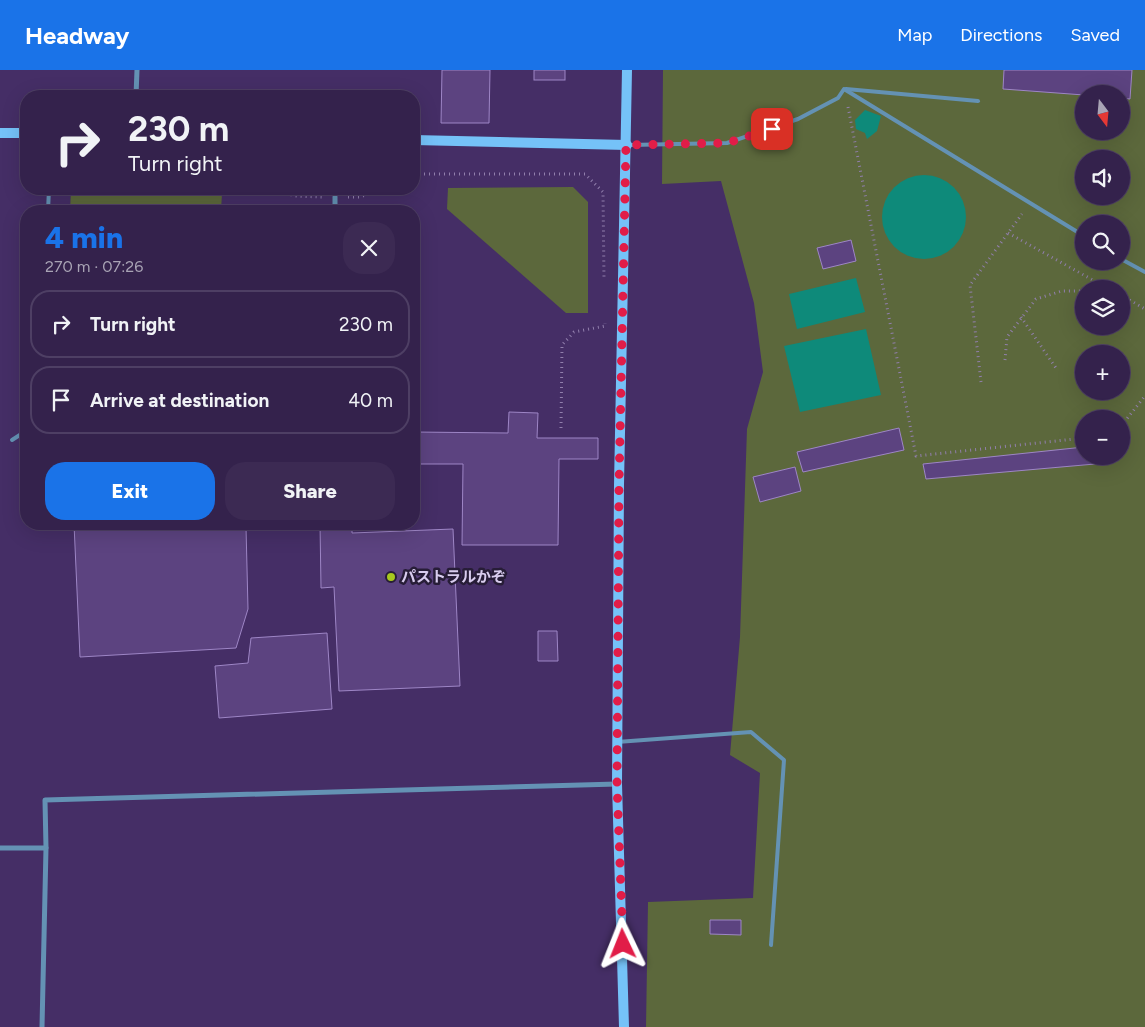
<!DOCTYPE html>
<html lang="en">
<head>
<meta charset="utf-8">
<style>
  body { margin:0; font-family:Figtree,"Noto Sans JP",sans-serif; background:#3c2a53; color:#f1f3f6; height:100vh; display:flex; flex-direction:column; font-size:19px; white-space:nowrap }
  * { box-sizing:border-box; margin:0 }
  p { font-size:16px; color:#a9a4b5 }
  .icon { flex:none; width:28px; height:28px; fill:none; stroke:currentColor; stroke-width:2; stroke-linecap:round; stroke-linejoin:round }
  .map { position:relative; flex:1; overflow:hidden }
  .panel { position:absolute; left:20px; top:135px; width:400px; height:325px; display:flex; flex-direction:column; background:#34224c; border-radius:20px; box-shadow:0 5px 20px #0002,0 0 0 1px #4e3f64 }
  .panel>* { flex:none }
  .top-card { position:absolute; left:20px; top:20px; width:400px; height:105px; border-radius:20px; box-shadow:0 5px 20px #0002,0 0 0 1px #4e3f64; background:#34224c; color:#f1f3f6; overflow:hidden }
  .needle { width:32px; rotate:164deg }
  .tools { position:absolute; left:1075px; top:15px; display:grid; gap:10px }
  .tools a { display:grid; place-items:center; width:55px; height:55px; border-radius:50%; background:#34224c; box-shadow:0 5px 20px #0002,0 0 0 1px #4e3f64; font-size:25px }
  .pin { position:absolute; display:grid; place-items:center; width:42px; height:42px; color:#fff; margin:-21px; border-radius:10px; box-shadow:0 2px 8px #0006 }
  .me { position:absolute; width:55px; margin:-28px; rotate:358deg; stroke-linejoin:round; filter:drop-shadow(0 0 4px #0008) }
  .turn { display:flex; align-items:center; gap:18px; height:105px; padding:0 25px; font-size:22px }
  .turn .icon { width:65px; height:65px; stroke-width:2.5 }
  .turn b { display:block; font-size:35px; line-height:42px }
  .round { display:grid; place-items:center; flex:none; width:52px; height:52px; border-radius:20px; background:#3c2a53 }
  .overview { display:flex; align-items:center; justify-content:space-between; height:85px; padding:0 25px }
  h1 { font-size:30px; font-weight:800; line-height:38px; color:#1a73e8 }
  .primary-button { display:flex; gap:10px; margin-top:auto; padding:10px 25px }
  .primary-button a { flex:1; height:58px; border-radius:20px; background:#1a73e8; color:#fff; font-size:20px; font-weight:800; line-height:58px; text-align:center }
  .primary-button a+a { background:#3c2a53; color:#f1f3f6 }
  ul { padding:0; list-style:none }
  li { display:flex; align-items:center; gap:15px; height:68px; margin:0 10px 8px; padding:0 15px; border:2px solid #4e3f64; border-radius:20px }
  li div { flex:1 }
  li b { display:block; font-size:19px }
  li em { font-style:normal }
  header { display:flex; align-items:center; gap:30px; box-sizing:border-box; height:70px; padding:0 25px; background:#1a73e8; color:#fff }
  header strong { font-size:24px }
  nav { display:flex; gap:28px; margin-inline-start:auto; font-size:18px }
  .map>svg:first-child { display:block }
  .green { fill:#5c683c; fill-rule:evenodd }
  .water { fill:#0e8a7a }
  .building { fill:#5c4380; stroke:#9e86c6 }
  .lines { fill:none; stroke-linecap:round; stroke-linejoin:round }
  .path { stroke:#917fac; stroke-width:3; stroke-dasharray:1 4; stroke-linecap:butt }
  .lane { stroke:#6492b4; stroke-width:4 }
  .street { stroke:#6492b4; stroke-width:5 }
  .secondary { stroke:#75c2f8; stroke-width:10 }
  .route { stroke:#e11d48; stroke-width:9; stroke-dasharray:0 16.2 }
  .poi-dot { fill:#a7c81e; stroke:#271d37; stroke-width:2 }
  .labels { text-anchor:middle; stroke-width:5; stroke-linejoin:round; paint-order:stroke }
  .poi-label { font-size:15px; font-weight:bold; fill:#d9cdef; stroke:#271d37; text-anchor:start }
</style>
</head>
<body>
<header>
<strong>Headway</strong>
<nav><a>Map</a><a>Directions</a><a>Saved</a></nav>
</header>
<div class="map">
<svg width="1145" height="957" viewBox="0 0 1145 957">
  <rect width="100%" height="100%" fill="#452e66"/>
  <g class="green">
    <path d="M663,0H1145V957H646L648,832L753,828L760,703L730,685L740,567L747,359L763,302L754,233L721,111L662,114ZM1084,24H1121V61H1084ZM1084,89H1121V126H1084ZM1084,154H1121V191H1084ZM1084,219H1121V256H1084ZM1084,284H1121V321H1084ZM1084,349H1121V386H1084Z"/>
    <polygon points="573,117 588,132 588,243 566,243 447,139 448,118"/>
    <polygon points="71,120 222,123 221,141 70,141"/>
  </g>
  <g class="water">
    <polygon points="865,40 881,46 877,61 867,69 865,63 856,59 855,50"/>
    <circle cx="924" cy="147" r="42"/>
    <polygon points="856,208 865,242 797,259 789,224"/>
    <polygon points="866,259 881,325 800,342 784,276"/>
  </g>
  <g class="building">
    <polygon points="442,0 490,0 489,53 441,53"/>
    <rect x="534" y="0" width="31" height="10"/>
    <polygon points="1004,0 1132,0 1130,29 1121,28 1121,24 1084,25 1003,19"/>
    <polygon points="851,170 856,191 823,199 817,178"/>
    <polygon points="509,342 538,343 537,368 598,368 598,389 559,389 558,475 462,475 463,394 414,394 414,362 508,363"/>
    <polygon points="899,358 904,380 803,402 797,382"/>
    <polygon points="1084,377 1084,386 1094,386 1095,394 926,409 923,394"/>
    <polygon points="795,397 801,421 760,432 753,407"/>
    <polygon points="74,454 254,454 246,457 248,539 236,578 80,587"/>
    <polygon points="320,454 352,454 352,463 453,459 460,616 339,621 334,517 321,518"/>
    <polygon points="538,561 557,561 558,591 538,591"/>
    <polygon points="327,563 332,639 219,648 215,596 248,593 251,568"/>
    <polygon points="710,850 741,850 741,865 710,864"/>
  </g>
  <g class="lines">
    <g class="path">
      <polyline points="848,37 916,386 1084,368"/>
      <polyline points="414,104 585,104 603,122 604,209"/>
      <polyline points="277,119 294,126 322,127"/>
      <polyline points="348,127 360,127 383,119"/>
      <polyline points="1008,163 1109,219"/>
      <polyline points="1121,225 1145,239"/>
      <polyline points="1021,247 1056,298"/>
      <polyline points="1005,290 1007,267 1036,229 1062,221 1084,221"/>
      <polyline points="981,312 970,215 1022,144"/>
      <polyline points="1121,356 1145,326"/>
      <polyline points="561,358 562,275 574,262 605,256 605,253"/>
    </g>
    <g class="lane">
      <polyline points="846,19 978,31"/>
      <polyline points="629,75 727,73 798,49 838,28 844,19 1084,166"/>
      <polyline points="48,141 49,119"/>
      <polyline points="1121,189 1145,202"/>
      <polyline points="12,370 26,361"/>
      <polyline points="617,672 751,662 784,690 771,875"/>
    </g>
    <g class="street">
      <polyline points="136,26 137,0"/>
      <polyline points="335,141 335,127"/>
      <polyline points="0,778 46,778 42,957"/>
      <polyline points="46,778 45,730 617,714"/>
    </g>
    <g class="secondary">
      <polyline points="0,63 26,63"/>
      <polyline points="414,70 627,75"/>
      <polyline points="624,957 617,714 619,415 627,0"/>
    </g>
  </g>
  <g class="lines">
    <polyline class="route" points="623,874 617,714 619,415 626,75 727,73 772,59"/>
  </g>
  <circle class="poi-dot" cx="391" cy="507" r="5"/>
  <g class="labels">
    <g class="poi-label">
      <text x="401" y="512">パストラルかぞ</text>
    </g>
  </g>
</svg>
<div class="tools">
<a><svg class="needle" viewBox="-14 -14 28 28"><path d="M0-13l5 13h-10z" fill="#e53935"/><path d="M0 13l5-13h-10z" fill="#a9a4b5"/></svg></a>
<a><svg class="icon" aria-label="sound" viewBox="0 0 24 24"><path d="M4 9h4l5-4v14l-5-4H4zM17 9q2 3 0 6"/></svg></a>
<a><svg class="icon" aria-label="search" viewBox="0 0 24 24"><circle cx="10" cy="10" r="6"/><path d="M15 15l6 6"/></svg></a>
<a><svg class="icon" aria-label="layers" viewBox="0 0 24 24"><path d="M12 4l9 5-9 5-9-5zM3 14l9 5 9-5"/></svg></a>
<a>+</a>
<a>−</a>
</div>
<div class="pin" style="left:772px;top:59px;background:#d93025"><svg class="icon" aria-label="arrive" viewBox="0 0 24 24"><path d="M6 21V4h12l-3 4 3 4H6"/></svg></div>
<svg class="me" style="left:623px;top:874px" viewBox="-20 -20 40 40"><path d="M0-17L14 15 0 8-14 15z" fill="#e11d48" stroke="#fff" stroke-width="4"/></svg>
<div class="top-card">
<div class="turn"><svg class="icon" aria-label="right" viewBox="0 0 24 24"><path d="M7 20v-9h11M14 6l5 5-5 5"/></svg><div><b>230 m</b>Turn right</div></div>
</div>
<section class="panel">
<div class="overview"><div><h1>4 min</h1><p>270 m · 07:26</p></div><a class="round"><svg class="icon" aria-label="close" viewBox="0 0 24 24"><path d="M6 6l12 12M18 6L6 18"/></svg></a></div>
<ul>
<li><svg class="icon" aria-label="right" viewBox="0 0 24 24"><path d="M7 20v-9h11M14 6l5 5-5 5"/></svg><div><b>Turn right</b></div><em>230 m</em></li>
<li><svg class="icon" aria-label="arrive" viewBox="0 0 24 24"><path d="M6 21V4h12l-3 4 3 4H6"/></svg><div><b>Arrive at destination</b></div><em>40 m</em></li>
</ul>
<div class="primary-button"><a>Exit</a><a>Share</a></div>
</section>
</div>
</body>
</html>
